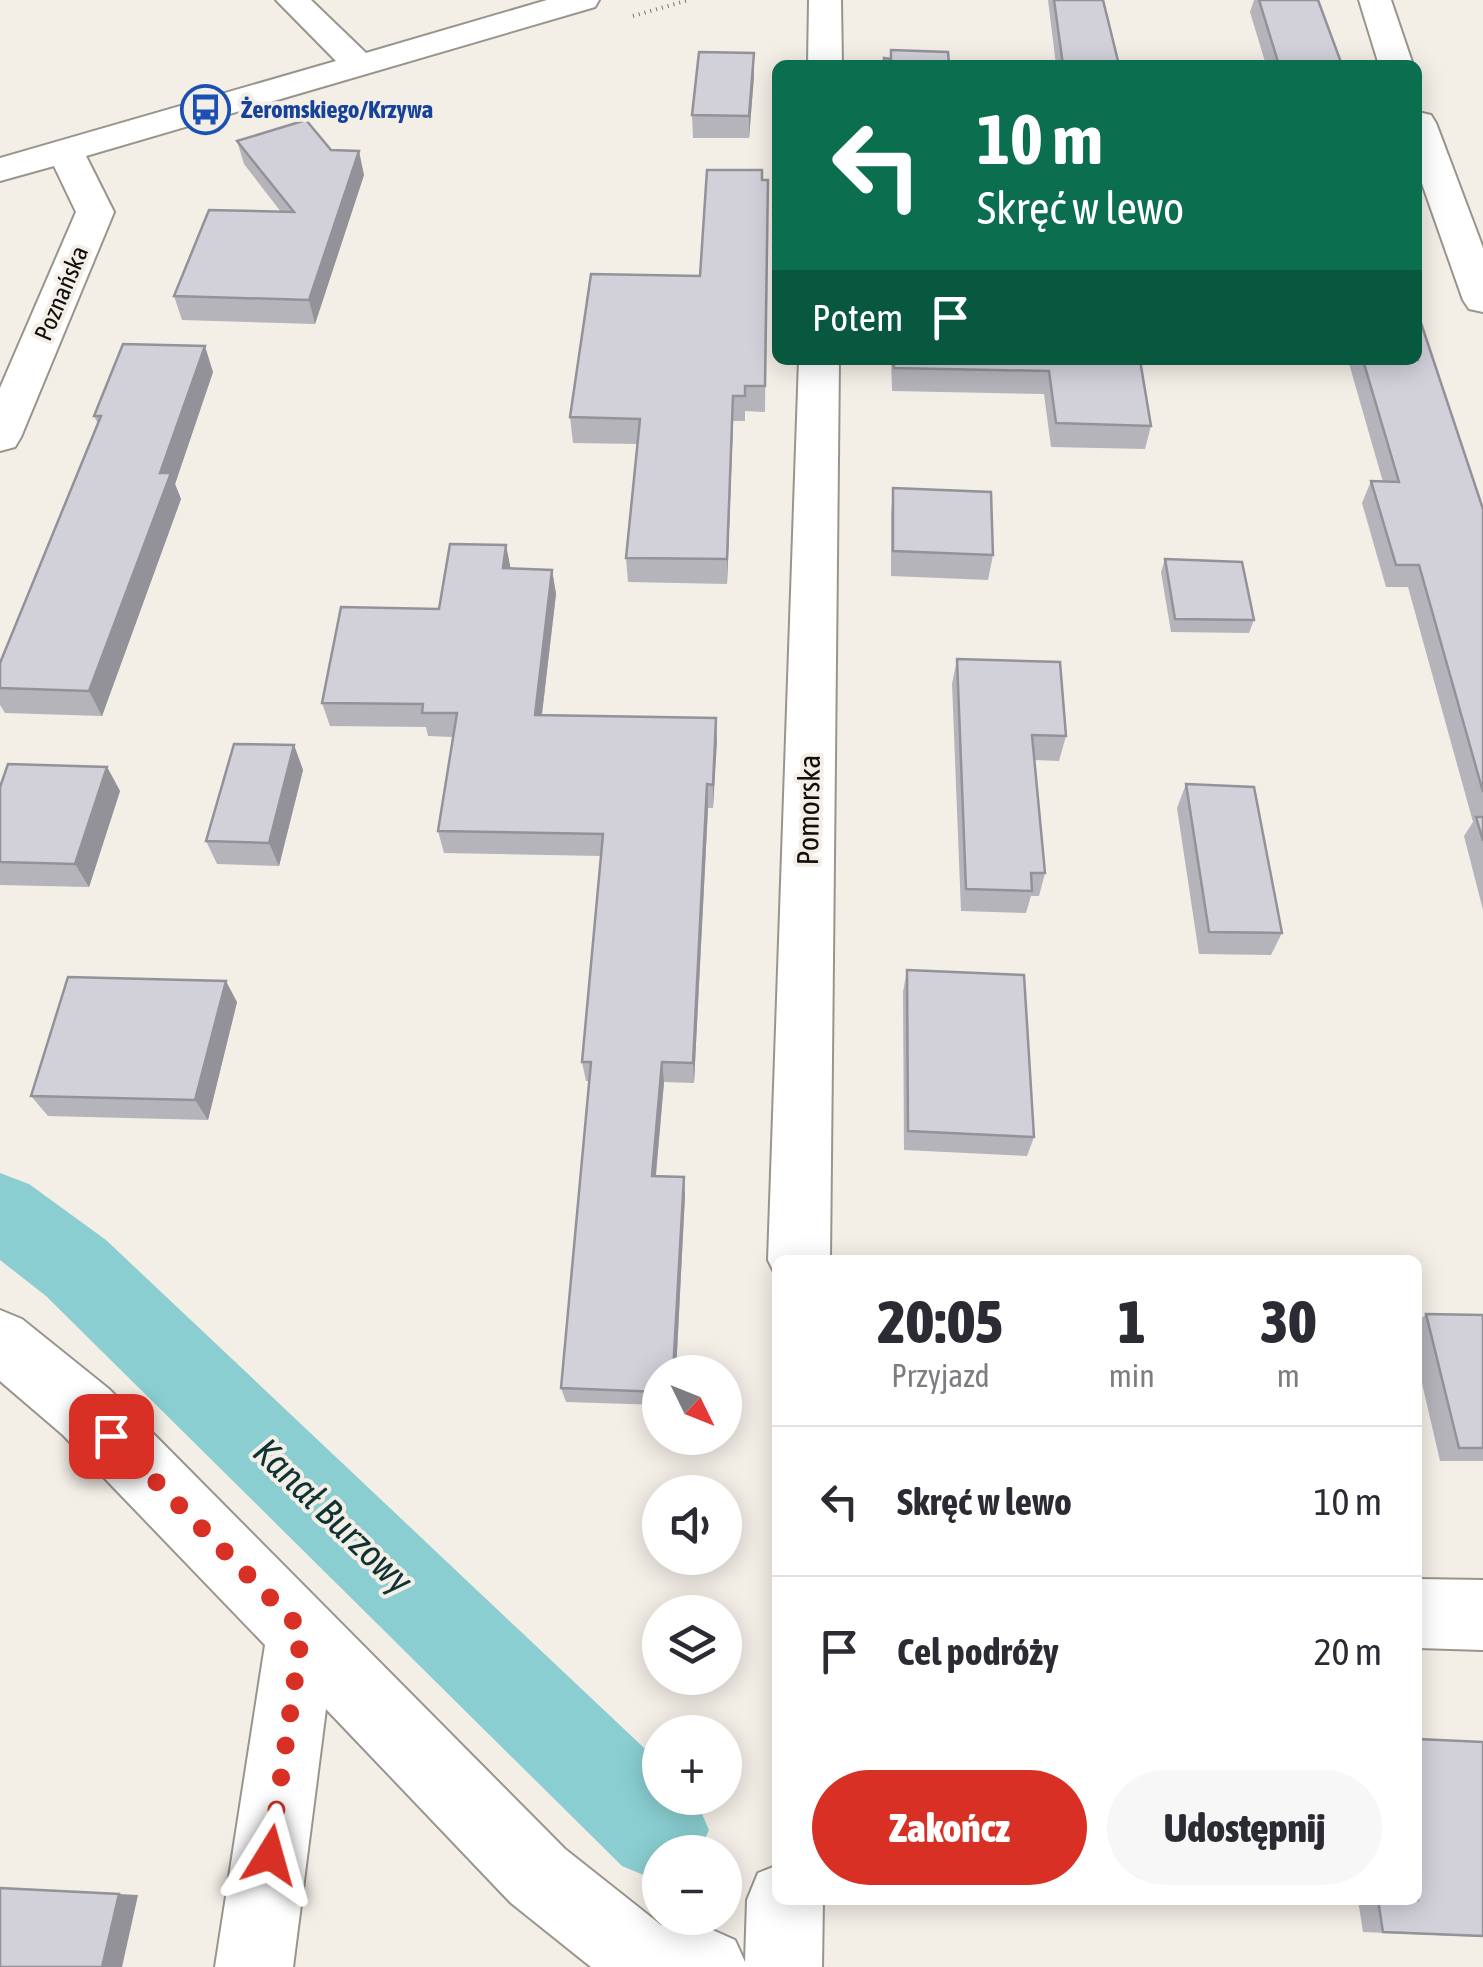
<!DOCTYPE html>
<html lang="pl">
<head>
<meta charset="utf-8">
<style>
  body { margin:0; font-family:"Asap Condensed",sans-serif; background:#f7f7f7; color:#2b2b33; height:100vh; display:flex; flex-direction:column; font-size:38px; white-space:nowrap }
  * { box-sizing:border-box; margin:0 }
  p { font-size:32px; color:#7c7c81 }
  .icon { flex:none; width:55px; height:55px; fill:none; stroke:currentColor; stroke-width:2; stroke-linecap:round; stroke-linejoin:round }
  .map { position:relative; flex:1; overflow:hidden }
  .sheet { position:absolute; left:772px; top:1255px; width:650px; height:650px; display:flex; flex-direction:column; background:#fff; border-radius:15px; box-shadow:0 5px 25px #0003 }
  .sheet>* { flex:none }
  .guide { position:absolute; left:772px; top:60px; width:650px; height:305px; border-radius:15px; box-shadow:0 5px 25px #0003; background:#0b6e4f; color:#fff; overflow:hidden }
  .needle { width:65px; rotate:133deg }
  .fabs { position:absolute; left:642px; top:1355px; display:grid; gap:20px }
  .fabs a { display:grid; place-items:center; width:100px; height:100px; border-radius:50%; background:#fff; box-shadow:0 5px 25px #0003; font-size:50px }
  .pin { position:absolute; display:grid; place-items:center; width:85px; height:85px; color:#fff; margin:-42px; border-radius:20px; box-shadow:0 5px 15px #0006 }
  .me { position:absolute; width:110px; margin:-55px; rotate:8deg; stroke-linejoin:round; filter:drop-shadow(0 0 8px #0008) }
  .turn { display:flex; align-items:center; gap:35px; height:210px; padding:0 40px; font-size:45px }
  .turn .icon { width:130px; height:130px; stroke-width:2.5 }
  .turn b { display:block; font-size:70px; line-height:85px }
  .then { display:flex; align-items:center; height:95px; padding:0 40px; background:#0003; gap:20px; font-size:38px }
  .eta { display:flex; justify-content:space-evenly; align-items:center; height:170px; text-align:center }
  .eta b { font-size:60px; font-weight:800; line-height:70px }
  .button { display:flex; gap:20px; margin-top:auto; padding:20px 40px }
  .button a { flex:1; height:115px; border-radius:60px; background:#d93025; color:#fff; font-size:40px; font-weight:800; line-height:115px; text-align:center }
  .button a+a { background:#f7f7f7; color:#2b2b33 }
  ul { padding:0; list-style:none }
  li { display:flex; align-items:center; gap:30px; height:150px; padding:0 40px; border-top:2px solid #e1e1e2 }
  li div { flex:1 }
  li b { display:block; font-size:38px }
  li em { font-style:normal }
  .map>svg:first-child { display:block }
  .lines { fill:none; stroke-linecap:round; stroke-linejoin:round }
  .canal { fill:#8aced1; fill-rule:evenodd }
  .minor-casing { stroke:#99958d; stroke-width:4 }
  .path { stroke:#797671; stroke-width:4; stroke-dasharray:1 5; stroke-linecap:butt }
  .minor { fill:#fff; fill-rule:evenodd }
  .wall { fill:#b5b4bb }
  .shaded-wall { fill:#939299 }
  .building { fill:#d2d1da; stroke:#939299; stroke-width:2.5 }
  .route { stroke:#d93025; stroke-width:18; stroke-dasharray:0 32.4 }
  .labels { text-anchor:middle; stroke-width:8; stroke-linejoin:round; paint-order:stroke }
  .far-transit-label { font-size:25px; font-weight:bold; fill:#164399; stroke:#f3eee6; text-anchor:start }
  .far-street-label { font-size:25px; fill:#110f0d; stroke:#f3eee6 }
  .street-label { font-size:30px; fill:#110f0d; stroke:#f3eee6 }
  .near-water-label { font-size:38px; font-style:italic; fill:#0f3233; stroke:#f3eee6 }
</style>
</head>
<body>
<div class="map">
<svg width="1483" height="1967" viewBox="0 0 1483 1967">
  <rect width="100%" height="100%" fill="#f3eee6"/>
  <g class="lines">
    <polygon class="canal" points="0,1173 29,1184 106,1240 660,1763 660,1798 695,1798 709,1830 699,1852 660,1852 658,1881 622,1866 46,1296 0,1260"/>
    <defs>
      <g id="minor">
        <polygon points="276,0 311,0 366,53 547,0 599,0 595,7 86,156 114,212 21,437 15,447 0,451 0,388 76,212 54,166 0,181 0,158 336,61"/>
        <polygon points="809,0 841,0 842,65 808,65"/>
        <polygon points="1359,0 1391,0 1413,65 1379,65"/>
        <polygon points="1418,112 1431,115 1436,123 1483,248 1483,312 1469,309 1463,300 1418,172"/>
        <polygon points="799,360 839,360 830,1260 778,1260 778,1280 768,1260"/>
        <polygon points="0,1310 22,1319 109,1389 565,1849 661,1925 708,1928 735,1940 745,1962 747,1900 758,1873 778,1865 778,1900 823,1900 822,1967 591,1967 511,1903 326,1709 293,1967 215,1967 265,1645 63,1435 0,1381"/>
        <polygon points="1418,1579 1483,1580 1483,1650 1418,1648"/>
      </g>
    </defs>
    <use href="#minor" class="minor-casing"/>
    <polyline class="path" points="633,16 689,0"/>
    <use href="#minor" class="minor"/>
  </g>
  <g class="wall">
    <polygon points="1048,0 1103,0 1119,65 1056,65"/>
    <polygon points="1254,0 1318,0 1342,65 1266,65 1250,12"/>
    <polygon points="754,76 749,138 693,138 692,115"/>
    <polygon points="237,141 331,150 364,175 315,324 182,320 174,296 281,212 244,164"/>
    <polygon points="762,180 768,180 765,412 745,411 745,421 733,421 727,584 628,582 626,558 638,444 573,443 570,417 700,276"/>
    <polygon points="891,360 1140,360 1151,426 1145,449 1051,447 1044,394 892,391"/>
    <polygon points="1348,360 1418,360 1483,509 1483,910 1464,836 1473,822 1408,587 1386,587 1362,503 1371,481 1383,482"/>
    <polygon points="213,372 175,484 181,499 102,716 5,713 0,705 0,663 98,424 94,416"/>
    <polygon points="893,488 993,555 988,580 891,576 891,514"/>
    <polygon points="506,545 510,569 552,570 556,594 542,715 716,718 713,808 708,808 694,1083 664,1082 656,1176 685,1195 676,1372 660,1372 660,1405 566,1402 561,1388 590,1081 586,1081 582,1062 601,856 444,853 438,831 453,737 428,736 426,727 330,726 322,703 439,609"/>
    <polygon points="1165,559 1254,620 1249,633 1171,632 1161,572"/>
    <polygon points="957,659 1066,736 1059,761 1034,760 1045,873 1039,896 1031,896 1026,913 961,911 952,684"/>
    <polygon points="294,745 303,770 279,866 217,864 206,841"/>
    <polygon points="107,767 120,791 89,887 0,885 0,787"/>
    <polygon points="1186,784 1282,933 1271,955 1199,954 1177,808"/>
    <polygon points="907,970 1034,1137 1027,1156 904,1150 903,992"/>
    <polygon points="237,1002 208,1120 48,1116 31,1096"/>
    <polygon points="1426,1314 1483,1315 1483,1461 1440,1461 1418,1366 1418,1322"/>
    <polygon points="1483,1742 1483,1937 1363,1932 1358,1900 1418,1900"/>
  </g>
  <g class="shaded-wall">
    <polygon points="754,53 754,76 749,138 749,116"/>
    <polygon points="359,151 364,175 315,324 309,300"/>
    <polygon points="205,346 213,372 175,484 181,499 102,716 89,691 160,473"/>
    <polygon points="733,396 733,421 727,584 727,559"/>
    <polygon points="506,545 511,570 503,568"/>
    <polygon points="552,570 556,594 539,738 535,715"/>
    <polygon points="716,718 717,742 713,808 713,785"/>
    <polygon points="294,745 303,770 279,866 269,843"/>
    <polygon points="107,767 120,791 89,887 75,864"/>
    <polygon points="707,784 708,808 694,1083 693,1063"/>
    <polygon points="226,981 237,1002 208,1120 195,1100"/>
    <polygon points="662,1062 664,1082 654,1194 652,1176"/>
    <polygon points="684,1177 685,1195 676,1372 673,1372"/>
    <polygon points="119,1894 138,1895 122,1967 102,1967"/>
  </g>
  <g class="building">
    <polygon points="1054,0 1103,0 1119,65 1063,65"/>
    <polygon points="1259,0 1318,0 1342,65 1279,65"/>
    <polygon points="891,50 948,52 949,65 884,65 884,58 891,59"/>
    <polygon points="699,52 754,53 749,116 692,115"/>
    <polygon points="306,120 331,150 359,151 309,300 174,296 209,210 294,212 237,141"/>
    <polygon points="707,170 762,170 762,180 768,180 765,386 745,386 745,396 733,396 727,559 626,558 640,419 570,417 591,274 700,276"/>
    <polygon points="1418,314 1483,509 1483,792 1419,565 1396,565 1371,481 1399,482 1363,360 1418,360"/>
    <polygon points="123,344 205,346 160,473 171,473 89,691 0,688 0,663 101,416 94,416"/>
    <polygon points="894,360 1140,360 1151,426 1056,423 1049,371 894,368"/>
    <polygon points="893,488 991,492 993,555 893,551"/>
    <polygon points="450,544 506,545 503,568 552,570 535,715 716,718 713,785 707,784 693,1063 662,1062 652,1176 684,1177 673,1372 660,1372 660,1392 561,1388 591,1062 582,1062 603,834 438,831 457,713 422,713 423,704 322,703 341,607 439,609"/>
    <polygon points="1165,559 1242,562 1254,620 1175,619"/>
    <polygon points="957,659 1060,662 1066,736 1032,735 1045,873 1031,873 1032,891 966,889"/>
    <polygon points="234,744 294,745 269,843 206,841"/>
    <polygon points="8,764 107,767 75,864 0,862 0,787"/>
    <polygon points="1186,784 1254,787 1282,933 1209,932"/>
    <polygon points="1476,817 1483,817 1483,841"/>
    <polygon points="907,970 1024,975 1034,1137 908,1131"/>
    <polygon points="68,977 226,981 195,1100 31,1096"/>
    <polygon points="1426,1314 1483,1315 1483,1448 1459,1448"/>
    <polygon points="1418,1739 1483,1742 1483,1936 1383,1932 1378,1900 1418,1900"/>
    <polygon points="0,1888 119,1894 102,1967 0,1967"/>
  </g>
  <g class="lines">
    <polyline class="route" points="111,1436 302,1630 270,1855"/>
  </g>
  <defs>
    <symbol id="bus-ring" viewBox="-11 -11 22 22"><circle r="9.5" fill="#f3eee6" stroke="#1a4fb4" stroke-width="1.5"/><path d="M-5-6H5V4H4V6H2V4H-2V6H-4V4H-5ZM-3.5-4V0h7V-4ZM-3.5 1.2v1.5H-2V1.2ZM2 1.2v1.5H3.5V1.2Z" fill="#1a4fb4"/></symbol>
  </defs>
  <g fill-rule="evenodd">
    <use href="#bus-ring" x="178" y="82" width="55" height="55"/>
  </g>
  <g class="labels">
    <g class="far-transit-label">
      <text x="241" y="118">Żeromskiego/Krzywa</text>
    </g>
    <g class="far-street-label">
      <text transform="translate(61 293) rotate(-67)" y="9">Poznańska</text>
    </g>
    <g class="street-label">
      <text transform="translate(809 810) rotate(-89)" y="10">Pomorska</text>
    </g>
    <g class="near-water-label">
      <text transform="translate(333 1516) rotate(44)" y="13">Kanał Burzowy</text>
    </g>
  </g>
</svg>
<div class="fabs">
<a><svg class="needle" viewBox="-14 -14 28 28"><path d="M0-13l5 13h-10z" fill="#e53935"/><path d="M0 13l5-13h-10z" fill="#7c7c81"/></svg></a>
<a><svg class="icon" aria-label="sound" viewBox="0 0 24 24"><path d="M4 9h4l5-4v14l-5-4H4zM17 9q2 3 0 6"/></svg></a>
<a><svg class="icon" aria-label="layers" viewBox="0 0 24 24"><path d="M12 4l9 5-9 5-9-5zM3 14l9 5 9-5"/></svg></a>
<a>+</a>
<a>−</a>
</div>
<div class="pin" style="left:111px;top:1436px;background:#d93025"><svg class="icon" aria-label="arrive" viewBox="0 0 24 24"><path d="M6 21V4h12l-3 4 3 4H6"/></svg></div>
<svg class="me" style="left:270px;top:1855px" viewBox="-20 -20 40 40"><path d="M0-17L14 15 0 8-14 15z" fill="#d93025" stroke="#fff" stroke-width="4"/></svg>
<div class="guide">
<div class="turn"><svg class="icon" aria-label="left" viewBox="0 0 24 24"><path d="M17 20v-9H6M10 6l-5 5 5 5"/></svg><div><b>10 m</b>Skręć w lewo</div></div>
<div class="then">Potem<svg class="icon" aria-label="arrive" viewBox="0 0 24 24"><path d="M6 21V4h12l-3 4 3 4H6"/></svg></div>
</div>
<section class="sheet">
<div class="eta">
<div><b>20:05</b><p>Przyjazd</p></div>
<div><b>1</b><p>min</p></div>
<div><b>30</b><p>m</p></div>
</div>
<ul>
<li><svg class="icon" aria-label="left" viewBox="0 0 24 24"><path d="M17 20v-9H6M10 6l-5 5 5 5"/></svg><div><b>Skręć w lewo</b></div><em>10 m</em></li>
<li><svg class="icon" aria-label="arrive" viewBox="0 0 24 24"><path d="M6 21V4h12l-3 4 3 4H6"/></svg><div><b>Cel podróży</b></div><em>20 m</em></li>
</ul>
<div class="button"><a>Zakończ</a><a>Udostępnij</a></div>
</section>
</div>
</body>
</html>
